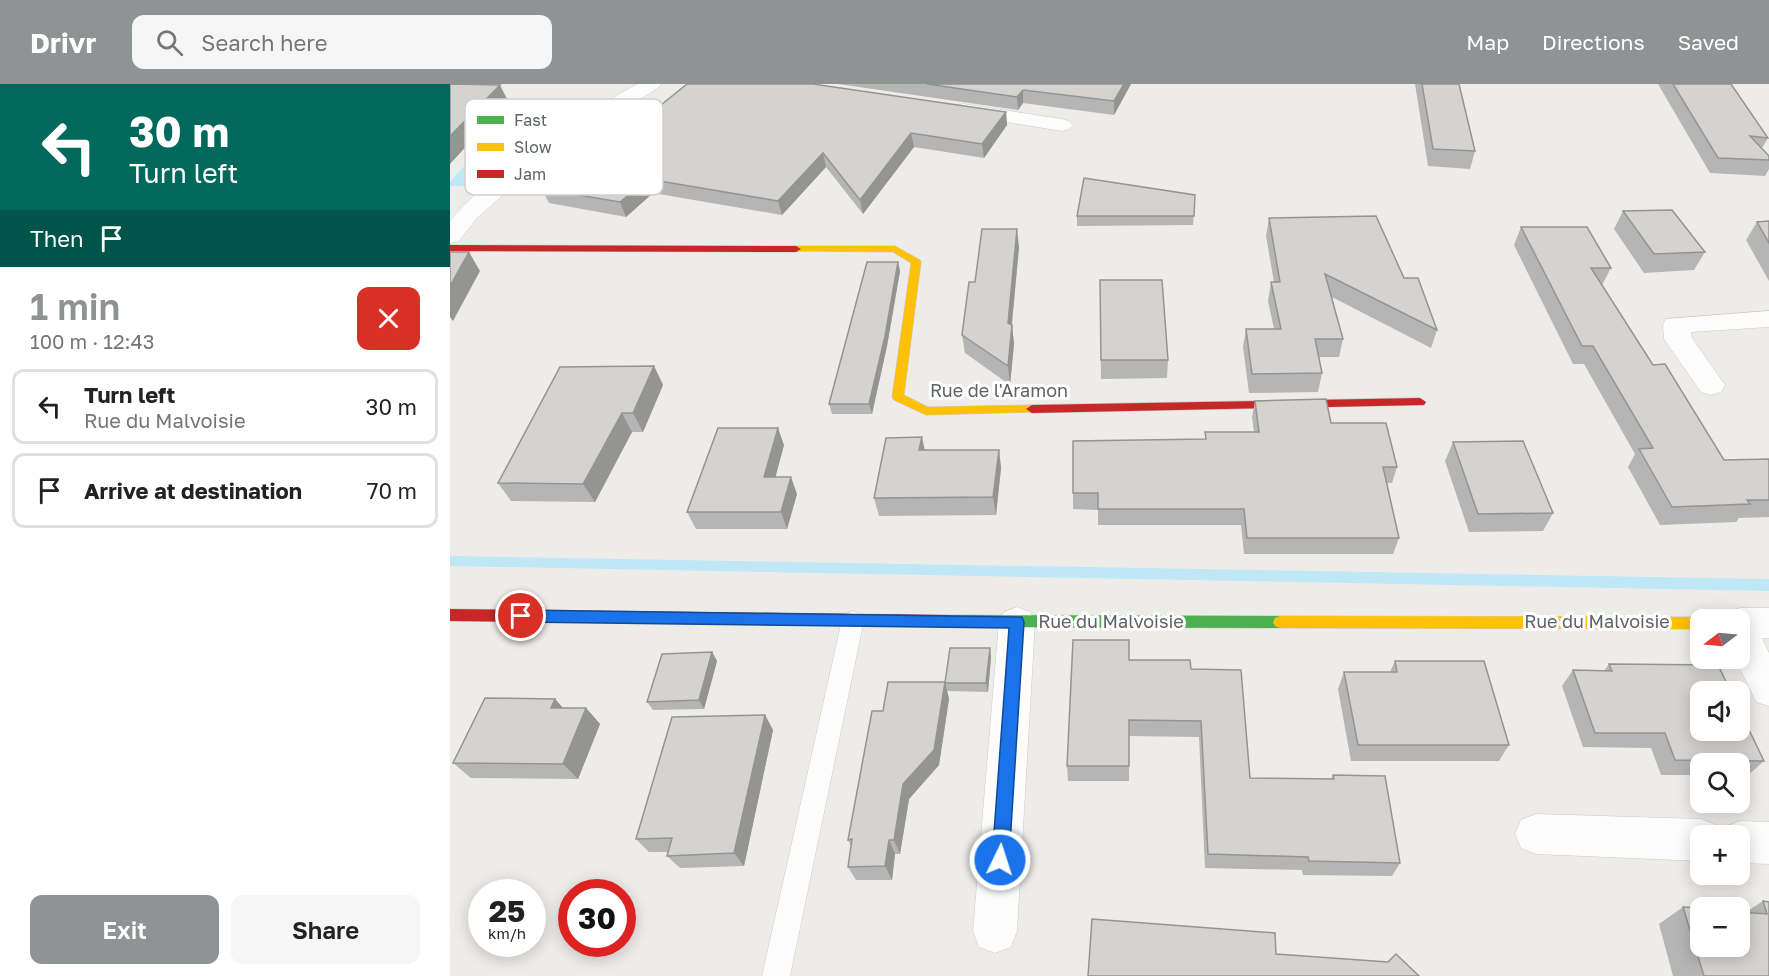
<!DOCTYPE html>
<html lang="en">
<head>
<meta charset="utf-8">
<style>
  body { margin:0; font-family:"Golos Text",sans-serif; background:#f6f6f6; color:#222; height:100vh; display:flex; flex-direction:column; font-size:22px; white-space:nowrap }
  * { box-sizing:border-box; margin:0 }
  p { font-size:20px; color:#767676 }
  .icon { flex:none; width:33px; height:33px; fill:none; stroke:currentColor; stroke-width:2; stroke-linecap:round; stroke-linejoin:round }
  .map { position:relative; flex:1; overflow:hidden }
  .panel { display:flex; flex-direction:column; background:#fff; width:450px }
  .panel>* { flex:none }
  .guide { background:#00695c; color:#fff; overflow:hidden }
  .needle { width:39px; rotate:254deg }
  .tools { position:absolute; left:1240px; top:525px; display:grid; gap:12px }
  .tools a { display:grid; place-items:center; width:60px; height:60px; border-radius:12px; background:#fff; box-shadow:0 3px 15px #0003; font-size:30px }
  .speed { position:absolute; left:18px; top:795px; display:flex; gap:12px; font-size:30px; font-weight:700; text-align:center }
  .speed>* { display:grid; place-content:center; width:78px; height:78px; border-radius:50%; background:#fff; box-shadow:0 3px 15px #0003; line-height:1 }
  .speed small { font-size:15px; font-weight:400 }
  .speed .limit { border:9px solid #d22; background:#fff; color:#111 }
  .pin { position:absolute; display:grid; place-items:center; width:51px; height:51px; color:#fff; margin:-26px; border:3px solid #fff; border-radius:50%; box-shadow:0 2px 6px #0007 }
  .me { position:absolute; width:66px; margin:-33px; rotate:4deg; stroke-linejoin:round; filter:drop-shadow(0 0 4px #0008) }
  .turn { display:flex; align-items:center; gap:21px; height:126px; padding:0 30px; font-size:27px }
  .turn .icon { width:78px; height:78px; stroke-width:2.5 }
  .turn b { display:block; font-size:42px; line-height:51px }
  .then { display:flex; align-items:center; height:57px; padding:0 30px; background:#0003; gap:12px; font-size:22px }
  .round { display:grid; place-items:center; flex:none; width:63px; height:63px; border-radius:12px; background:#f6f6f6 }
  .headline { display:flex; align-items:center; justify-content:space-between; height:102px; padding:0 30px }
  h1 { font-size:36px; font-weight:600; line-height:45px; color:#909394 }
  .cta { display:flex; gap:12px; margin-top:auto; padding:12px 30px }
  .cta a { flex:1; height:69px; border-radius:12px; background:#909394; color:#fff; font-size:24px; font-weight:600; line-height:69px; text-align:center }
  .cta a+a { background:#f6f6f6; color:#222 }
  ul { padding:0; list-style:none }
  li { display:flex; align-items:center; gap:18px; height:75px; margin:0 12px 9px; padding:0 18px; border:3px solid #e0e0e0; border-radius:12px }
  li div { flex:1 }
  li b { display:block; font-size:22px }
  li em { font-style:normal }
  header { display:flex; align-items:center; gap:36px; box-sizing:border-box; height:84px; padding:0 30px; background:#909394; color:#fff }
  header strong { font-size:28px }
  nav { display:flex; gap:33px; margin-inline-start:auto; font-size:21px }
  .search { width:420px; height:54px; background:#f6f6f6; display:flex; align-items:center; gap:15px; box-sizing:border-box; padding:0 21px; border-radius:12px; color:#767676; font-size:22px }
  main { display:flex; flex:1; min-height:0 }
  .map>svg:first-child { display:block }
  .water { fill:#bfe7f6 }
  .lines { fill:none; stroke-linecap:round; stroke-linejoin:round }
  .stream { fill:#bfe7f6; fill-rule:evenodd }
  .lane-casing { stroke:#cacac9; stroke-width:1 }
  .street-casing { stroke:#cacac9; stroke-width:1 }
  .fast-casing { stroke:#c8c9c8; stroke-width:1 }
  .slow-casing { stroke:#c8c9c8; stroke-width:1 }
  .jam-casing { stroke:#c8c9c8; stroke-width:1 }
  .lane { fill:#fcfcfc; fill-rule:evenodd }
  .street { fill:#fcfcfc; fill-rule:evenodd }
  .fast { fill:#4caf50; fill-rule:evenodd }
  .slow { fill:#ffc107; fill-rule:evenodd }
  .jam { fill:#c62828; fill-rule:evenodd }
  .wall { fill:#b6b5b5 }
  .shaded-wall { fill:#949493 }
  .building { fill:#d4d3d2; stroke:#949493; stroke-width:1.5 }
  .route { fill:#1a73e8; stroke:#114b97; stroke-width:1.5 }
  .labels { text-anchor:middle; stroke-width:6; stroke-linejoin:round; paint-order:stroke }
  .street-label { font-size:18px; fill:#5e6366; stroke:#fff }
  .key { fill:#fff; stroke:#cfd0d1; stroke-width:1.5 }
  .key-label { font-size:16px; fill:#5e6366 }
</style>
</head>
<body>
<header>
<strong>Drivr</strong>
<div class="search"><svg class="icon" aria-label="search" viewBox="0 0 24 24"><circle cx="10" cy="10" r="6"/><path d="M15 15l6 6"/></svg>Search here</div>
<nav><a>Map</a><a>Directions</a><a>Saved</a></nav>
</header>
<main>
<section class="panel">
<div class="guide">
<div class="turn"><svg class="icon" aria-label="left" viewBox="0 0 24 24"><path d="M17 20v-9H6M10 6l-5 5 5 5"/></svg><div><b>30 m</b>Turn left</div></div>
<div class="then">Then<svg class="icon" aria-label="arrive" viewBox="0 0 24 24"><path d="M6 21V4h12l-3 4 3 4H6"/></svg></div>
</div>
<div class="headline"><div><h1>1 min</h1><p>100 m · 12:43</p></div><a class="round" style="background:#d93025;color:#fff"><svg class="icon" aria-label="close" viewBox="0 0 24 24"><path d="M6 6l12 12M18 6L6 18"/></svg></a></div>
<ul>
<li><svg class="icon" aria-label="left" viewBox="0 0 24 24"><path d="M17 20v-9H6M10 6l-5 5 5 5"/></svg><div><b>Turn left</b><p>Rue du Malvoisie</p></div><em>30 m</em></li>
<li><svg class="icon" aria-label="arrive" viewBox="0 0 24 24"><path d="M6 21V4h12l-3 4 3 4H6"/></svg><div><b>Arrive at destination</b></div><em>70 m</em></li>
</ul>
<div class="cta"><a>Exit</a><a>Share</a></div>
</section>
<div class="map">
<svg width="1319" height="892" viewBox="0 0 1319 892">
  <rect width="100%" height="100%" fill="#eeece9"/>
  <polygon class="water" points="16,80 36,80 17,102 0,102 0,98"/>
  <g class="lines">
    <polygon class="stream" points="0,472 1319,495 1319,507 0,482"/>
    <defs>
      <polygon id="lane" points="403,527 410,530 414,536 340,892 312,892 392,536 396,530"/>
      <g id="street">
        <path d="M187,0H211L208,4L96,73L27,134L9,157L0,159V137C51,77 120,39 187,0Z"/>
        <polygon points="513,20 612,35 619,37 623,41 619,45 612,47 506,30 503,26 506,22"/>
        <polygon points="1319,227 1319,243 1241,248 1242,254 1275,301 1271,308 1261,311 1251,308 1214,255 1213,241 1216,235"/>
        <polygon points="567,523 580,528 585,538 567,847 561,863 545,869 529,863 523,847 549,538 554,528"/>
        <polygon points="1290,524 1319,524 1319,554 1312,554 1319,569 1319,622 1306,618 1285,574 1290,574 1290,536 1274,536 1277,529"/>
        <polygon points="1086,730 1251,735 1266,741 1270,752 1251,752 1251,777 1086,770 1071,764 1065,750 1071,736"/>
        <polygon points="1290,737 1319,738 1319,780 1290,779 1290,752 1272,752 1275,743"/>
      </g>
      <polygon id="fast" points="498,531 830,532 835,534 837,538 835,542 830,544 498,543 493,541 491,537 493,533"/>
      <g id="slow">
        <polygon points="346,162 445,162 470,176 471,178 454,311 478,323 582,321 586,322 588,325 586,328 476,331 444,316 442,313 461,179 443,168 342,167 342,163"/>
        <polygon points="830,532 1251,533 1257,536 1251,536 1251,545 830,544 825,542 823,538 825,534"/>
      </g>
      <g id="jam">
        <polygon points="0,161 346,162 351,165 346,168 0,167"/>
        <polygon points="970,314 976,318 974,321 582,329 576,325 582,321"/>
        <polygon points="0,525 498,531 503,533 505,537 503,541 498,543 0,537"/>
      </g>
    </defs>
    <use href="#lane" class="lane-casing"/>
    <use href="#street" class="street-casing"/>
    <use href="#fast" class="fast-casing"/>
    <use href="#slow" class="slow-casing"/>
    <use href="#jam" class="jam-casing"/>
    <use href="#lane" class="lane"/>
    <use href="#street" class="street"/>
    <use href="#fast" class="fast"/>
    <use href="#slow" class="slow"/>
    <use href="#jam" class="jam"/>
  </g>
  <g class="wall">
    <polygon points="388,0 681,0 664,31 573,19 568,26"/>
    <polygon points="965,0 1009,0 1025,67 1020,85 978,82"/>
    <polygon points="1208,0 1281,0 1318,54 1312,64 1319,72 1319,85 1315,92 1260,89"/>
    <polygon points="556,28 557,41 534,74 464,63 413,130 376,83 332,131 203,109 176,133 99,119 92,105 190,38"/>
    <polygon points="745,111 743,141 627,142 627,132"/>
    <polygon points="1173,127 1255,168 1244,186 1194,189 1164,145"/>
    <polygon points="819,134 954,194 987,246 981,264 882,213 893,255 889,273 868,273 872,289 868,308 799,309 793,263 796,245 824,245 818,217 821,198 824,198 816,152"/>
    <polygon points="1319,137 1319,197 1296,156 1307,138"/>
    <polygon points="1071,143 1161,184 1152,201 1203,281 1274,376 1319,375 1319,433 1289,434 1286,438 1210,441 1178,383 1185,370 1134,280 1123,280 1064,161"/>
    <polygon points="569,163 562,241 564,260 560,301 515,269 512,251 525,198"/>
    <polygon points="448,178 450,187 437,262 422,330 382,330 379,320"/>
    <polygon points="650,196 718,276 717,294 651,295"/>
    <polygon points="204,282 213,301 193,348 182,348 145,418 61,417 48,399"/>
    <polygon points="805,317 881,339 947,383 942,399 937,399 949,454 943,470 794,470 791,441 648,441 648,426 623,425 623,409 755,355 755,348 804,348 802,333"/>
    <polygon points="1003,358 1103,429 1093,447 1019,448 995,377"/>
    <polygon points="334,361 325,393 347,410 337,445 246,445 237,428"/>
    <polygon points="474,366 549,366 551,384 546,431 429,432 424,414"/>
    <polygon points="540,564 541,573 538,608 497,607 499,615 489,681 459,715 450,770 445,770 442,796 406,796 398,783 401,762 398,756 433,627 495,599"/>
    <polygon points="262,568 267,577 254,625 203,626 197,618"/>
    <polygon points="679,576 741,585 800,694 881,695 883,691 950,779 942,792 853,791 852,786 755,784 749,653 679,652 679,697 618,697 617,682"/>
    <polygon points="945,577 1059,661 1049,677 901,677 888,605 894,588 940,588"/>
    <polygon points="1159,580 1314,677 1297,692 1290,691 1290,680 1251,680 1251,691 1211,691 1201,664 1133,663 1112,602 1123,586 1154,587"/>
    <polygon points="105,615 113,624 136,624 150,640 128,695 21,694 3,679"/>
    <polygon points="315,631 323,646 294,782 230,784 217,772 218,768 199,768 186,755"/>
    <polygon points="1313,817 1319,818 1319,892 1223,892 1209,840 1233,823 1296,828"/>
  </g>
  <g class="shaded-wall">
    <polygon points="674,0 681,0 664,31 664,17"/>
    <polygon points="50,1 58,17 0,80 0,52"/>
    <polygon points="573,6 573,19 568,26 567,13"/>
    <polygon points="556,28 557,41 534,74 532,60"/>
    <polygon points="461,49 464,63 413,130 410,116"/>
    <polygon points="373,69 376,83 332,131 328,117"/>
    <polygon points="198,95 203,109 176,133 170,118"/>
    <polygon points="567,145 569,163 560,257 558,239"/>
    <polygon points="19,168 30,187 3,237 0,233 0,202"/>
    <polygon points="448,178 450,187 437,262 422,330 419,320"/>
    <polygon points="562,241 564,260 560,301 558,282"/>
    <polygon points="204,282 213,301 193,348 183,329"/>
    <polygon points="172,329 182,348 145,418 133,400"/>
    <polygon points="328,344 334,361 321,410 314,393"/>
    <polygon points="472,353 476,372 469,366"/>
    <polygon points="549,366 551,384 546,431 543,413"/>
    <polygon points="341,393 347,410 337,445 331,428"/>
    <polygon points="540,564 541,573 538,608 536,599"/>
    <polygon points="262,568 267,577 254,625 249,616"/>
    <polygon points="495,598 499,615 489,681 459,715 450,770 444,756 453,700"/>
    <polygon points="105,615 119,631 101,624"/>
    <polygon points="136,624 150,640 128,695 113,680"/>
    <polygon points="315,631 323,646 294,782 284,769"/>
    <polygon points="439,756 445,770 442,796 435,782"/>
  </g>
  <g class="building">
    <polygon points="0,0 50,1 0,52"/>
    <polygon points="237,0 363,0 556,28 532,60 461,49 410,116 373,69 328,117 198,95 170,118 92,105 181,37 190,38"/>
    <polygon points="477,0 674,0 664,17 573,6 567,13"/>
    <polygon points="972,0 1009,0 1025,67 983,65"/>
    <polygon points="1223,0 1281,0 1318,54 1300,52 1319,72 1319,76 1268,74"/>
    <polygon points="634,94 745,111 744,132 627,132"/>
    <polygon points="1222,126 1255,168 1204,170 1173,127"/>
    <polygon points="926,132 954,194 968,194 987,246 875,190 893,255 865,255 872,289 802,290 796,245 831,245 821,198 830,198 819,134"/>
    <polygon points="1319,137 1319,159 1307,138"/>
    <polygon points="1071,143 1137,143 1161,184 1141,184 1203,281 1215,280 1274,376 1319,375 1319,416 1297,416 1300,420 1222,423 1189,365 1203,364 1143,262 1132,262"/>
    <polygon points="532,145 567,145 558,239 562,241 558,282 512,251 519,198 525,198"/>
    <polygon points="0,168 19,168 0,202"/>
    <polygon points="417,178 448,178 435,252 419,320 379,320"/>
    <polygon points="650,196 712,196 718,276 651,276"/>
    <polygon points="204,282 183,329 172,329 133,400 48,399 110,283"/>
    <polygon points="876,315 881,339 936,339 947,383 933,383 949,454 797,454 794,425 648,425 648,409 623,409 623,357 756,355 755,348 809,348 805,317"/>
    <polygon points="268,344 328,344 314,393 341,393 331,428 237,428"/>
    <polygon points="472,353 469,366 549,366 543,413 424,414 436,354"/>
    <polygon points="1073,357 1103,429 1028,430 1003,358"/>
    <polygon points="623,556 679,556 679,576 740,576 741,585 791,586 800,694 884,695 883,691 935,692 950,779 859,777 858,773 758,770 751,637 679,636 679,682 617,682"/>
    <polygon points="500,564 540,564 536,599 495,599"/>
    <polygon points="262,568 249,616 197,618 212,570"/>
    <polygon points="945,577 1034,577 1059,661 908,661 894,588 947,588"/>
    <polygon points="1159,580 1268,581 1281,608 1251,608 1251,646 1290,646 1290,627 1314,677 1225,676 1215,649 1145,649 1123,586 1162,587"/>
    <polygon points="438,598 495,598 484,666 453,700 444,756 439,756 435,782 398,783 402,755 398,756 422,627 433,627"/>
    <polygon points="35,614 105,615 101,624 136,624 113,680 3,679"/>
    <polygon points="315,631 284,769 217,772 222,754 186,755 222,633"/>
    <polygon points="1313,817 1319,818 1319,892 1254,892 1233,823 1251,824 1251,862 1290,862 1290,828 1317,830"/>
    <polygon points="642,835 825,849 826,870 938,878 946,870 969,892 638,892"/>
  </g>
  <polygon class="route" points="71,526 572,533 574,538 559,776 557,782 550,785 544,782 542,776 559,544 71,538 66,536 64,532 66,528"/>
  <g class="labels">
    <g class="street-label">
      <text x="549" y="313">Rue de l'Aramon</text>
      <text x="661" y="544">Rue du Malvoisie</text>
      <text x="1147" y="544">Rue du Malvoisie</text>
    </g>
  </g>
  <rect x="15" y="15" width="198" height="96" rx="9" class="key"/>
  <rect x="27" y="32" width="27" height="8" fill="#4caf50"/>
  <rect x="27" y="59" width="27" height="8" fill="#ffc107"/>
  <rect x="27" y="86" width="27" height="8" fill="#c62828"/>
  <g class="key-label">
    <text x="64" y="42">Fast</text>
    <text x="64" y="69">Slow</text>
    <text x="64" y="96">Jam</text>
  </g>
</svg>
<div class="tools">
<a><svg class="needle" viewBox="-14 -14 28 28"><path d="M0-13l5 13h-10z" fill="#e53935"/><path d="M0 13l5-13h-10z" fill="#767676"/></svg></a>
<a><svg class="icon" aria-label="sound" viewBox="0 0 24 24"><path d="M4 9h4l5-4v14l-5-4H4zM17 9q2 3 0 6"/></svg></a>
<a><svg class="icon" aria-label="search" viewBox="0 0 24 24"><circle cx="10" cy="10" r="6"/><path d="M15 15l6 6"/></svg></a>
<a>+</a>
<a>−</a>
</div>
<div class="speed"><div>25<small>km/h</small></div><div class="limit">30</div></div>
<div class="pin" style="left:71px;top:532px;background:#d93025"><svg class="icon" aria-label="arrive" viewBox="0 0 24 24"><path d="M6 21V4h12l-3 4 3 4H6"/></svg></div>
<svg class="me" style="left:550px;top:776px" viewBox="-20 -20 40 40"><circle r="17" fill="#1a73e8" stroke="#fff" stroke-width="3"/><path d="M0-11L8 9 0 5-8 9z" fill="#fff"/></svg>
</div>
</main>
</body>
</html>
